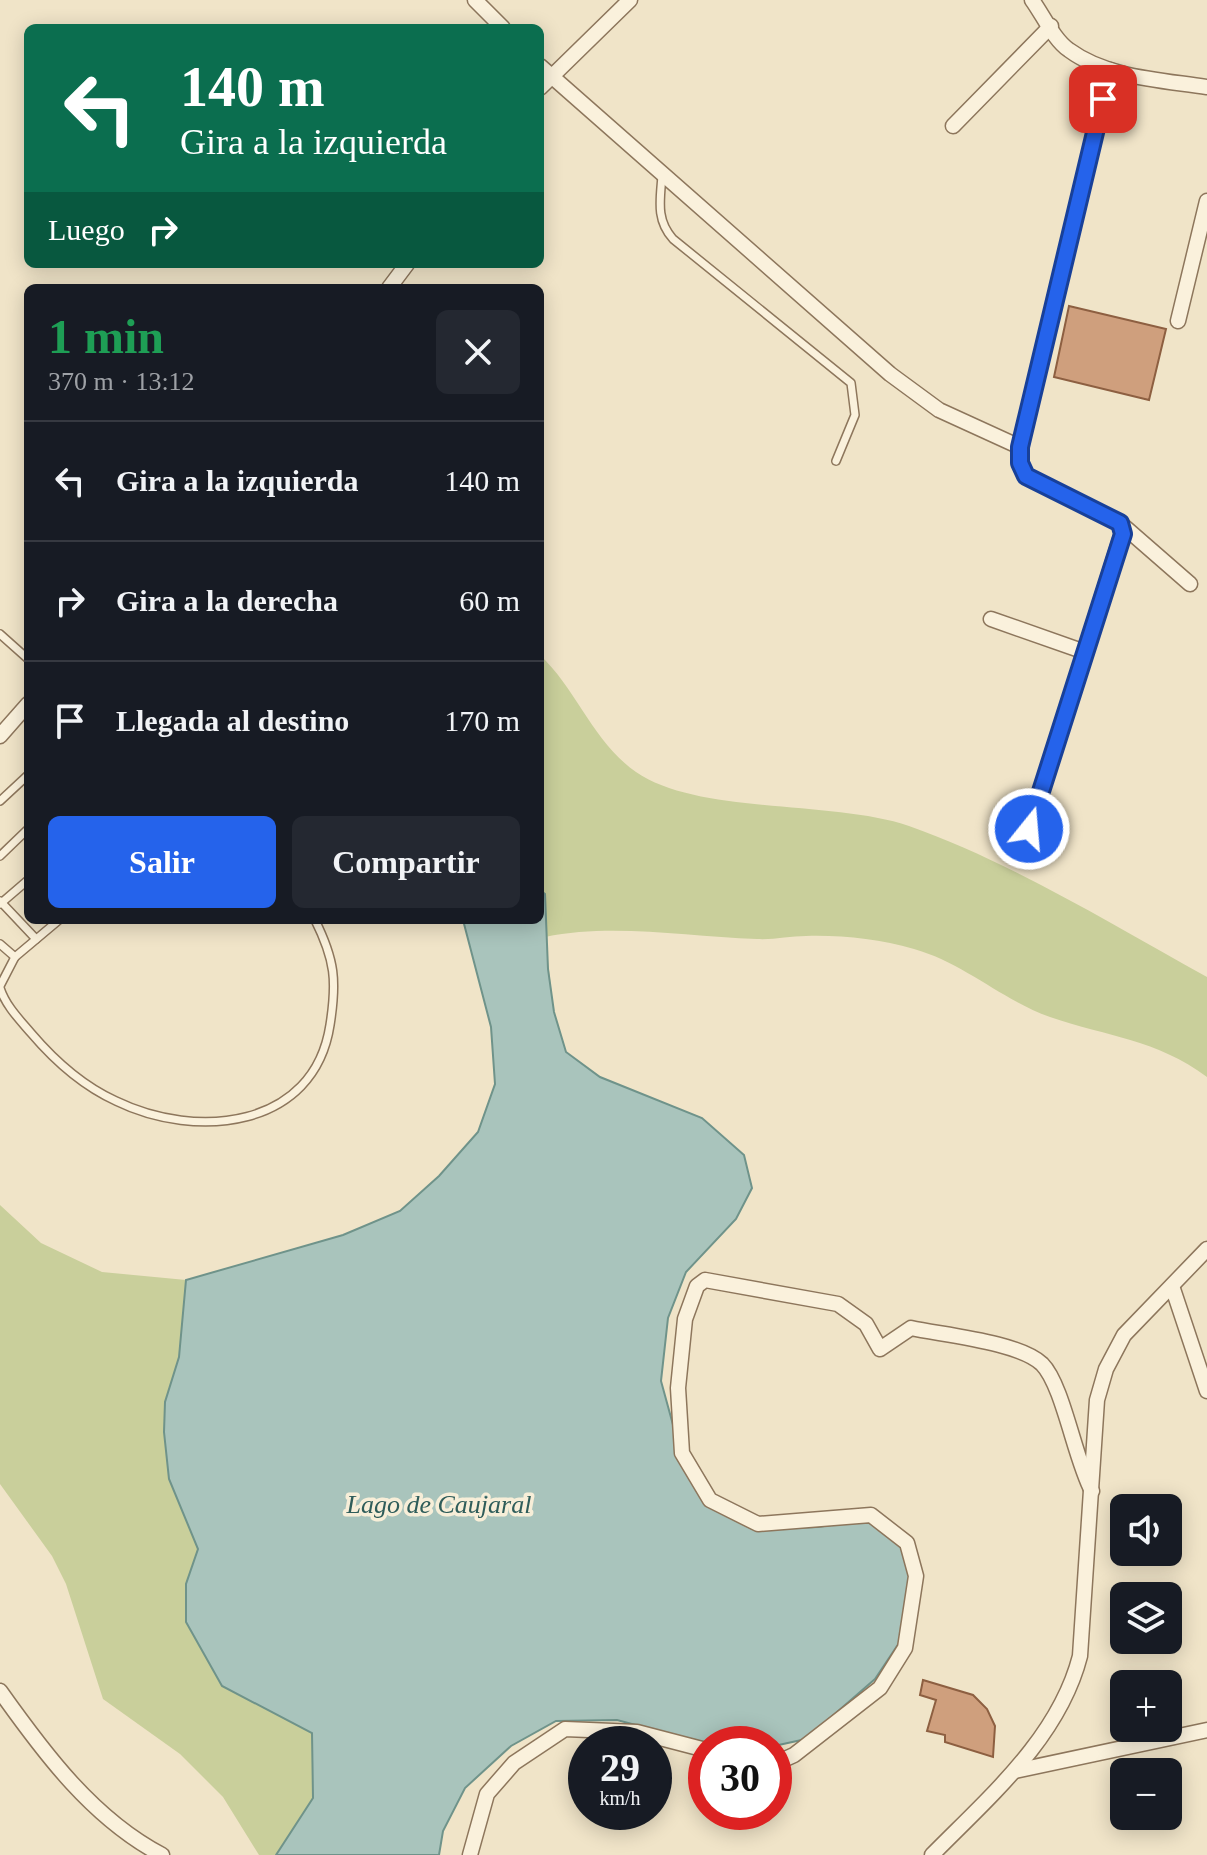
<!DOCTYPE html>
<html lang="es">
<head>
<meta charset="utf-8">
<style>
  body { margin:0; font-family:"Times New Roman",serif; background:#242831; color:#f1f3f6; height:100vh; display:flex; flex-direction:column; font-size:30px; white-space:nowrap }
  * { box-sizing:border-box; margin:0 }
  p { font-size:26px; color:#9ea1a6 }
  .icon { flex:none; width:44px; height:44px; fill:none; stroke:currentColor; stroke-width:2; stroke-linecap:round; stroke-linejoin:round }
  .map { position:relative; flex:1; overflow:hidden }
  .drawer { position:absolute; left:24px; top:284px; width:520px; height:640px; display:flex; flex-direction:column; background:#171b24; border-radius:12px; box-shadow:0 4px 20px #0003 }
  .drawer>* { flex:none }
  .hud { position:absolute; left:24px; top:24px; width:520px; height:244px; border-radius:12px; box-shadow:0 4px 20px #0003; background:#0b6e4f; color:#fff; overflow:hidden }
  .fabs { position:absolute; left:1110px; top:1494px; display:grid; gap:16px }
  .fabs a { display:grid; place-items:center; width:72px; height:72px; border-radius:12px; background:#171b24; box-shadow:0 4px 20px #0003; font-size:40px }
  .speed { position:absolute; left:568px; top:1726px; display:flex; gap:16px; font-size:40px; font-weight:700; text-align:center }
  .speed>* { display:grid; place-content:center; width:104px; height:104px; border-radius:50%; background:#171b24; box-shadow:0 4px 20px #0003; line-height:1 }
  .speed small { font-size:20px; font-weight:400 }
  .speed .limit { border:12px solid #d22; background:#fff; color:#111 }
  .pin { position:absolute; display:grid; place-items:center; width:68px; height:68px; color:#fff; margin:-34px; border-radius:16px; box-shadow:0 4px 12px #0006 }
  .me { position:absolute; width:88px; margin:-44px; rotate:17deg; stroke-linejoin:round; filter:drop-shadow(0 0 6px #0008) }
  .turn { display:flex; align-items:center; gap:28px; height:168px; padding:0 24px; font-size:36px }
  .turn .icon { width:104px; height:104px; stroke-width:2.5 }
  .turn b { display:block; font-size:56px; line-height:68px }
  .then { display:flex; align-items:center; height:76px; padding:0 24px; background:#0003; gap:16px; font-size:30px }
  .round { display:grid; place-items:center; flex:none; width:84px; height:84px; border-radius:12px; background:#242831 }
  .headline { display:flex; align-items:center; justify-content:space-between; height:136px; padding:0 24px }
  h1 { font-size:48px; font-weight:800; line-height:60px; color:#1e9e55 }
  .cta { display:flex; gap:16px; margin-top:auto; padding:16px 24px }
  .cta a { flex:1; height:92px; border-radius:12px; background:#2563eb; color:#fff; font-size:32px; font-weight:800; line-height:92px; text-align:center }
  .cta a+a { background:#242831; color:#f1f3f6 }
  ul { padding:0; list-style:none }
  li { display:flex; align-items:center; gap:24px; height:120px; padding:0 24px; border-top:2px solid #363941 }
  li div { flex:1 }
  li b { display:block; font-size:30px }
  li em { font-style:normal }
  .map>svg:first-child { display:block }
  .green { fill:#c9cf9b }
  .water { fill:#a9c4bc; stroke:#6f938a; stroke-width:2 }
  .building { fill:#cf9f7d; stroke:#8d5f41; stroke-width:2 }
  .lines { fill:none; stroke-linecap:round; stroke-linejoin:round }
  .lane-casing { stroke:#8d765c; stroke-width:10 }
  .street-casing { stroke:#8d765c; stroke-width:17 }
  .lane { stroke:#faf1dc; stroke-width:7 }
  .street { stroke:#faf1dc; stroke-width:14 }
  .route-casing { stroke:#184099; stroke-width:20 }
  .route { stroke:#2563eb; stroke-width:14 }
  .labels { text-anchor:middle; stroke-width:7; stroke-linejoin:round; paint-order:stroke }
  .water-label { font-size:26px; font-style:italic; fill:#2f5d5a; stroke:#f7eed8 }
</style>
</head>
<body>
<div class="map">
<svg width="1207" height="1855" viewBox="0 0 1207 1855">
  <rect width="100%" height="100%" fill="#f0e4c8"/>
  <path class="green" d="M540,655C577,690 593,742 636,772C698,815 833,800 909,826C1009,861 1113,925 1207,977V1077C1156,1039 1108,1037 1050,1017C1002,1000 964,963 914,949C879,939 842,935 806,936C790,936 773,940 757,939C687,937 614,923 545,937L554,1012L566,1052L600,1077L702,1118L744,1155L752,1188L736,1219L686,1272L668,1318L661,1381L681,1454L708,1501L752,1529L818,1527L870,1519L875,1679L774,1746L698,1743L617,1720L556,1721L511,1746L465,1788L443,1831L439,1855H259L223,1797L180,1754L103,1699L66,1584L52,1556L0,1484V1205L41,1243L102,1272L186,1280L343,1235L400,1211L439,1176L478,1132L495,1084L491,1027L463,920H540Z"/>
  <polygon class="water" points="540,890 545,894 548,969 554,1012 566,1052 600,1077 702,1118 744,1155 752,1188 736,1219 686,1272 668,1318 661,1381 681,1454 708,1501 752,1529 818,1527 870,1519 905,1542 912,1581 899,1643 875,1679 806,1739 774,1746 707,1744 617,1720 556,1721 511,1746 465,1788 443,1831 439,1855 276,1855 313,1798 312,1733 222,1686 186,1622 186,1584 198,1549 169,1479 164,1432 165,1402 179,1357 186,1280 343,1235 400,1211 439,1176 478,1132 495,1084 491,1027 463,920 540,920"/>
  <g class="building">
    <polygon points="1069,306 1166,329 1149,400 1054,377"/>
    <polygon points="923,1680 973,1695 987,1709 995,1726 993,1757 945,1742 945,1735 927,1731 936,1700 920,1695"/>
  </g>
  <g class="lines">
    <defs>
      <g id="lane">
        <path d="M662,176C660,201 656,220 673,239L851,383L855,415L836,461"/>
        <polyline points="0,634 28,659"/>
        <polyline points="0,801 28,775"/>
        <polyline points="0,856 28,829"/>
        <polyline points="0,901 36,939"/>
        <polyline points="0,904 28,880"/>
        <polyline points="0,944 15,957 0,986"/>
        <polyline points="15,957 59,920"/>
        <path d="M0,988C6,1006 19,1019 31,1033C54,1060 83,1086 116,1101C196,1140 314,1129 330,1025C337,981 335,960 315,920"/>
      </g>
      <g id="street">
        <polyline points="475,0 503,28"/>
        <path d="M1032,0C1043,15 1054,40 1069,50C1107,78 1162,80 1207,87"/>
        <polyline points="540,66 890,374 939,410 1020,447"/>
        <polyline points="1110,70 1020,447 1020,463 1026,476 1120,523 1190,584"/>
        <polyline points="540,88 630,0"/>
        <polyline points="953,126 1051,26"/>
        <polyline points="389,288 407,264"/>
        <polyline points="1178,321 1207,201"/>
        <polyline points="991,619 1085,652"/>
        <polyline points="0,736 28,704"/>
        <polyline points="1029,829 1124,527"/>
        <polyline points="1173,1289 1207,1391"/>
        <path d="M0,1691C44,1753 93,1819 162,1855"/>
        <path d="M774,1764L794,1755L880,1688L905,1648L916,1576L907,1543L871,1515L758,1524L710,1500L682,1453L678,1388L685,1319L697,1286L705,1280L838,1304L866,1324L880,1349L911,1328C943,1335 1019,1342 1042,1364C1063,1385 1075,1460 1092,1491"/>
        <polyline points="1015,1771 1207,1730"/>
        <polyline points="470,1855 487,1794 514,1763 565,1729 637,1732 706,1750"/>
        <path d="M932,1855C989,1797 1059,1738 1080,1656L1097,1400L1106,1369L1124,1335L1207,1249"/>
      </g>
    </defs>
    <use href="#lane" class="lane-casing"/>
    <use href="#street" class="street-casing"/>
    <use href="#lane" class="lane"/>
    <use href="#street" class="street"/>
  </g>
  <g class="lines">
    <defs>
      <polyline id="route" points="1029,829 1123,534 1120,523 1026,476 1020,463 1020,447 1103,99"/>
    </defs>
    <use href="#route" class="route-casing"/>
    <use href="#route" class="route"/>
  </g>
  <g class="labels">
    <g class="water-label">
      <text x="439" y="1513">Lago de Caujaral</text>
    </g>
  </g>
</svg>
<div class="fabs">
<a><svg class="icon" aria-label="sound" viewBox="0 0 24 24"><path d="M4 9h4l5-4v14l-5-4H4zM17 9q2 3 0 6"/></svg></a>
<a><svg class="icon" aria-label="layers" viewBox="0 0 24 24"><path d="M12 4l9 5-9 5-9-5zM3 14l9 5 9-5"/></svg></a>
<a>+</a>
<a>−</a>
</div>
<div class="speed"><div>29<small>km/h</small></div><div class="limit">30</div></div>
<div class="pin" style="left:1103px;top:99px;background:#d93025"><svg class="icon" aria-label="arrive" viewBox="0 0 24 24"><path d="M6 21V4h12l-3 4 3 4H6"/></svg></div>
<svg class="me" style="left:1029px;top:829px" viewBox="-20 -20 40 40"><circle r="17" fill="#2563eb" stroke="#fff" stroke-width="3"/><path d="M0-11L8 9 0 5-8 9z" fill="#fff"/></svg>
<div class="hud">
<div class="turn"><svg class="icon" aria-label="left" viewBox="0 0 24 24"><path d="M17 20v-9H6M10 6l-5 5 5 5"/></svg><div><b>140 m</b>Gira a la izquierda</div></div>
<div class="then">Luego<svg class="icon" aria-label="right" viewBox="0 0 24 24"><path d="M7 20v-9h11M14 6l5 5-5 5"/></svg></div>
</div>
<section class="drawer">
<div class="headline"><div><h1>1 min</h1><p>370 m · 13:12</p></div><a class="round"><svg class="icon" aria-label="close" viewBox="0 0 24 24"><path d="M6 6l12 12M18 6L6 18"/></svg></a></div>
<ul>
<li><svg class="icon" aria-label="left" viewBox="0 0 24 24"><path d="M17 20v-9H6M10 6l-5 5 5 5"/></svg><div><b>Gira a la izquierda</b></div><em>140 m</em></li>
<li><svg class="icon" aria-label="right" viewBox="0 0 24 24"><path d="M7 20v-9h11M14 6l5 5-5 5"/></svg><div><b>Gira a la derecha</b></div><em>60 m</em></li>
<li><svg class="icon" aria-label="arrive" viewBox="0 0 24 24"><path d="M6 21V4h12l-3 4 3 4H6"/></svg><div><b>Llegada al destino</b></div><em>170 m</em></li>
</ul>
<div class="cta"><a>Salir</a><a>Compartir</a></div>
</section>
</div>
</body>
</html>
